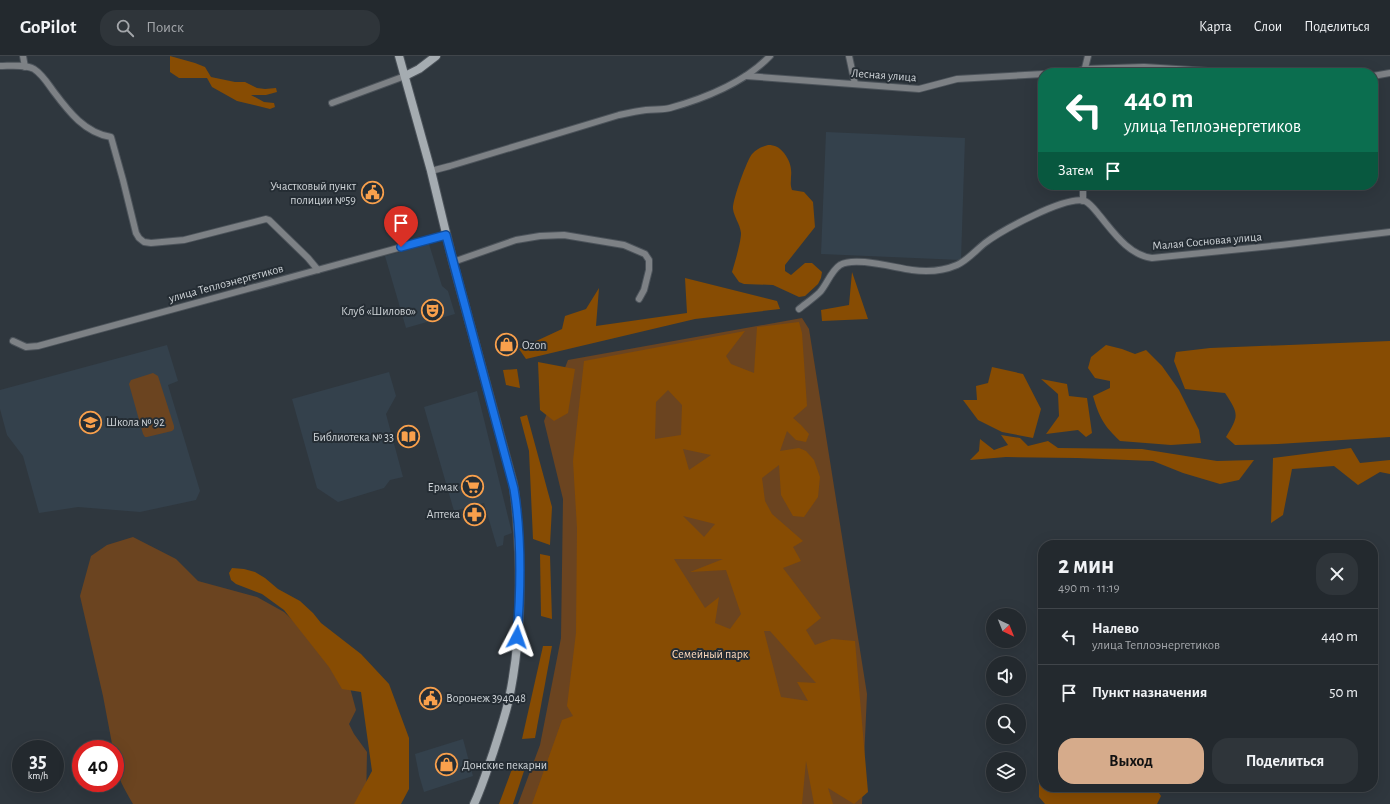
<!DOCTYPE html>
<html lang="ru">
<head>
<meta charset="utf-8">
<style>
  body { margin:0; font-family:"Alegreya Sans",sans-serif; background:#2f353a; color:#f1f3f6; height:100vh; display:flex; flex-direction:column; font-size:15px; white-space:nowrap }
  * { box-sizing:border-box; margin:0 }
  p { font-size:13px; color:#a3a6aa }
  .icon { flex:none; width:22px; height:22px; fill:none; stroke:currentColor; stroke-width:2; stroke-linecap:round; stroke-linejoin:round }
  .map { position:relative; flex:1; overflow:hidden }
  .side { position:absolute; left:1038px; top:484px; width:340px; height:252px; display:flex; flex-direction:column; background:#23292e; border-radius:16px; box-shadow:0 4px 16px #0002,0 0 0 1px #40454a }
  .side>* { flex:none }
  .banner { position:absolute; left:1038px; top:12px; width:340px; height:122px; border-radius:16px; box-shadow:0 4px 16px #0002,0 0 0 1px #40454a; background:#0b6e4f; color:#fff; overflow:hidden }
  .needle { width:26px; rotate:137deg }
  .controls { position:absolute; left:986px; top:552px; display:grid; gap:8px }
  .controls a { display:grid; place-items:center; width:40px; height:40px; border-radius:50%; background:#23292e; box-shadow:0 4px 16px #0002,0 0 0 1px #40454a; font-size:20px }
  .speed { position:absolute; left:12px; top:684px; display:flex; gap:8px; font-size:20px; font-weight:700; text-align:center }
  .speed>* { display:grid; place-content:center; width:52px; height:52px; border-radius:50%; background:#23292e; box-shadow:0 4px 16px #0002,0 0 0 1px #40454a; line-height:1 }
  .speed small { font-size:10px; font-weight:400 }
  .speed .limit { border:6px solid #d22; background:#fff; color:#111 }
  .pin { position:absolute; display:grid; place-items:center; width:34px; height:34px; color:#fff; margin:-41px -17px; border-radius:50% 50% 50% 0; rotate:-45deg; box-shadow:0 0 4px #0007 }
  .pin .icon { rotate:45deg }
  .me { position:absolute; width:44px; margin:-22px; rotate:4deg; stroke-linejoin:round; filter:drop-shadow(0 0 3px #0008) }
  .turn { display:flex; align-items:center; gap:14px; height:84px; padding:0 20px; font-size:18px }
  .turn .icon { width:52px; height:52px; stroke-width:2.5 }
  .turn b { display:block; font-size:28px; line-height:34px }
  .then { display:flex; align-items:center; height:38px; padding:0 20px; background:#0003; gap:8px; font-size:15px }
  .round { display:grid; place-items:center; flex:none; width:42px; height:42px; border-radius:16px; background:#2f353a }
  .head { display:flex; align-items:center; justify-content:space-between; height:68px; padding:0 20px }
  h1 { font-size:24px; font-weight:700; line-height:30px }
  .action { display:flex; gap:8px; margin-top:auto; padding:8px 20px }
  .action a { flex:1; height:46px; border-radius:16px; background:#d6ab8b; color:#111; font-size:16px; font-weight:700; line-height:46px; text-align:center }
  .action a+a { background:#2f353a; color:#f1f3f6 }
  ul { padding:0; list-style:none }
  li { display:flex; align-items:center; gap:12px; height:56px; padding:0 20px; border-top:1px solid #40454a }
  li div { flex:1 }
  li b { display:block; font-size:15px }
  li em { font-style:normal }
  header { display:flex; align-items:center; gap:24px; box-sizing:border-box; height:56px; padding:0 20px; background:#23292e; border-bottom:1px solid #40454a }
  header strong { font-size:19px }
  nav { display:flex; gap:22px; margin-inline-start:auto; font-size:14px }
  .search { width:280px; height:36px; background:#2f353a; display:flex; align-items:center; gap:10px; box-sizing:border-box; padding:0 14px; border-radius:16px; color:#a3a6aa; font-size:15px }
  .map>svg:first-child { display:block }
  .built { fill:#34414c }
  .green { fill:#6b4420 }
  .forest { fill:#874c03; fill-rule:evenodd }
  .lines { fill:none; stroke-linecap:round; stroke-linejoin:round }
  .street-casing { stroke:#4c535a; stroke-width:8 }
  .secondary-casing { stroke:#4c535a; stroke-width:10 }
  .street { stroke:#7d8185; stroke-width:6 }
  .secondary { stroke:#a5acb1; stroke-width:8 }
  .route-casing { stroke:#114b97; stroke-width:10 }
  .route { stroke:#1a73e8; stroke-width:7 }
  .labels { text-anchor:middle; stroke-width:4; stroke-linejoin:round; paint-order:stroke }
  .street-label { font-size:12px; fill:#ced3d7; stroke:#252d34 }
  .poi-label { font-size:12px; fill:#ced3d7; stroke:#252d34; text-anchor:end }
  .park-label { font-size:12px; fill:#ffdbbe; stroke:#252d34 }
</style>
</head>
<body>
<header>
<strong>GoPilot</strong>
<div class="search"><svg class="icon" aria-label="search" viewBox="0 0 24 24"><circle cx="10" cy="10" r="6"/><path d="M15 15l6 6"/></svg>Поиск</div>
<nav><a>Карта</a><a>Слои</a><a>Поделиться</a></nav>
</header>
<div class="map">
<svg width="1390" height="748" viewBox="0 0 1390 748">
  <rect width="100%" height="100%" fill="#2f373e"/>
  <g class="built">
    <polygon points="826,76 965,82 961,204 821,198"/>
    <polygon points="429,188 442,230 448,235 455,258 406,272 385,200"/>
    <polygon points="167,289 178,325 168,329 200,435 196,444 140,456 78,451 39,457 23,400 7,379 0,353 0,334"/>
    <polygon points="389,316 396,340 386,358 403,421 390,424 384,432 338,446 317,432 292,343"/>
    <polygon points="477,335 512,477 504,480 503,489 497,491 484,447 454,455 424,351"/>
    <polygon points="463,683 473,720 424,736 419,719 415,698"/>
  </g>
  <g class="green">
    <polygon points="802,262 809,273 867,638 862,748 518,748 540,689 561,582 563,443 544,365 568,304"/>
    <polygon points="153,317 158,320 174,370 174,373 172,375 147,381 145,381 143,378 129,328 131,324"/>
    <path d="M133,481L176,503L198,525L257,541L284,556L318,588L349,628L356,654L349,668L354,678L367,696L366,748H133C121,727 115,718 115,693H113L103,640L80,540L91,500L107,489Z"/>
  </g>
  <g class="forest">
    <polygon points="170,0 195,7 205,11 211,21 235,26 245,26 257,32 265,33 276,32 277,36 266,39 251,39 264,46 274,47 275,51 270,53 237,45 212,31 207,22 179,22 170,16"/>
    <path d="M768,89C775,89 779,91 784,97C790,105 792,112 791,121C791,127 790,128 792,134L804,136L813,146L815,171L785,209V215L791,219L805,207H812L822,216L821,222L818,228L805,240L799,241L773,229L744,228L739,226L732,216C735,206 741,186 741,177C740,168 734,161 733,153C732,145 747,104 752,98C757,93 761,91 768,89Z"/>
    <polygon points="852,216 868,263 822,265 821,254 849,249"/>
    <polygon points="685,222 777,245 780,253 695,263 526,303 519,293 562,273 565,260 586,253 599,232 596,270 687,257"/>
    <path d="M799,266L802,277L807,350L793,362L801,369L809,378L806,386L796,384L787,375L780,395L799,392L806,395L814,404L820,421L818,441L804,461L793,460L781,439L779,409L762,422L765,445L772,458L803,485L793,491L801,505L783,512L821,562L806,574L815,589L832,583L855,585L868,736L854,748L828,732L833,748H814L806,705L802,748H532L562,664L573,660L567,650L576,577L577,472L573,405L584,305L745,275L726,300L731,308L754,317L757,271ZM668,334L682,349L681,379L655,383L656,346ZM683,393L711,399L689,414ZM683,460L715,468L704,481ZM674,503H723L690,516L726,514L741,558L730,573L715,567L719,541L705,552ZM764,575H770L816,627L797,626L808,645L781,641Z"/>
    <path d="M1390,285V381L1278,388L1235,389L1226,381C1239,360 1239,358 1225,337L1185,333L1174,305L1176,296L1210,292Z"/>
    <path d="M1106,289L1122,293L1135,298L1146,294L1162,310L1179,334L1199,374L1201,387L1171,389L1120,385C1104,370 1099,361 1093,340L1110,332V325L1095,322L1088,312L1091,301Z"/>
    <polygon points="538,306 575,313 568,357 554,365 540,354"/>
    <polygon points="992,311 1023,318 1041,353 1033,382 1002,376 978,364 963,344 977,344 976,330 988,327"/>
    <polygon points="517,313 520,332 506,329 503,314"/>
    <polygon points="1041,323 1067,328 1069,340 1087,342 1092,377 1086,381 1078,374 1046,378 1059,360 1058,338"/>
    <polygon points="527,359 552,451 550,489 533,483 529,395 520,361"/>
    <polygon points="1001,379 1020,382 1028,390 1048,385 1058,392 1142,393 1217,405 1254,404 1239,424 1220,428 1183,417 1153,405 1077,402 1006,401 970,404 979,395 980,383 994,394 1008,389"/>
    <polygon points="1351,392 1360,407 1390,404 1390,418 1380,416 1358,429 1334,410 1292,413 1283,459 1271,467 1273,402"/>
    <polygon points="540,498 550,500 552,563 541,560"/>
    <polygon points="232,512 244,513 255,516 265,522 278,533 300,545 313,557 321,567 361,598 389,628 409,682 409,733 401,748 354,748 372,715 361,636 342,633 329,611 284,554 262,538 236,528 231,524 229,517"/>
    <polygon points="543,590 552,590 535,682 522,683"/>
    <polygon points="1043,675 1043,731 1155,731 1161,740 1157,748 1045,748 1039,741 1039,677"/>
    <polygon points="515,705 526,709 513,748 499,748"/>
  </g>
  <g class="lines">
    <defs>
      <g id="street">
        <polyline points="23,0 25,11"/>
        <polyline points="849,0 855,28"/>
        <path d="M0,10C10,10 25,8 34,13C43,19 48,28 54,36C69,56 85,77 111,81L123,124L136,177L139,182L144,186L151,187L184,184L266,163L269,164L308,202L318,214"/>
        <polyline points="1084,16 1088,0"/>
        <polyline points="1066,17 1075,16 1085,13 1144,11 1240,17"/>
        <polyline points="746,20 919,33 957,23 1043,18"/>
        <polyline points="1373,20 1390,17"/>
        <polyline points="332,47 405,20"/>
        <path d="M431,115L450,110L619,59C628,57 637,55 646,54C654,53 663,54 670,52C706,42 744,27 770,0"/>
        <polyline points="1083,129 1083,145"/>
        <polyline points="453,206 516,184 540,180 564,179 624,189 645,198 649,204 649,214 644,234 639,243"/>
        <path d="M799,253C805,248 814,242 820,236C827,228 831,215 840,209C855,200 895,212 912,214C926,216 943,215 957,209C968,204 976,194 985,187C1001,175 1066,139 1085,145C1091,148 1095,154 1100,160C1114,177 1129,199 1152,202L1281,189L1390,176"/>
        <polyline points="13,285 26,291 38,290 446,179"/>
      </g>
      <g id="secondary">
        <path d="M399,0L431,115L453,206L513,427C517,451 518,472 519,496C521,545 519,599 508,647C504,664 498,681 493,697C487,714 482,731 474,748"/>
        <polyline points="405,20 419,13 436,0"/>
      </g>
    </defs>
    <use href="#street" class="street-casing"/>
    <use href="#secondary" class="secondary-casing"/>
    <use href="#street" class="street"/>
    <use href="#secondary" class="secondary"/>
  </g>
  <g class="lines">
    <defs>
      <path id="route" d="M401,191L446,179L514,433C522,482 521,532 517,581"/>
    </defs>
    <use href="#route" class="route-casing"/>
    <use href="#route" class="route"/>
  </g>
  <defs>
    <symbol id="civic-ring" viewBox="-11 -11 22 22"><circle r="9.5" fill="#252d34" stroke="#f9a04c" stroke-width="1.5"/><path d="M-.6-6.5H3V-4.5H.6V-3L4-1V1h2V6H-6V1h2V-1L-.6-3ZM-1.2 2.5V6h2.4V2.5Z" fill="#f9a04c"/></symbol>
    <symbol id="theatre-ring" viewBox="-11 -11 22 22"><circle r="9.5" fill="#252d34" stroke="#f9a04c" stroke-width="1.5"/><path d="M-5-5.5Q0-4 5-5.5V0Q5 5 0 6Q-5 5-5 0ZM-3.3-2.5H-1v1.5H-3.3ZM1-2.5H3.3v1.5H1ZM-2.8 1Q0 5.5 2.8 1Z" fill="#f9a04c"/></symbol>
    <symbol id="shop-ring" viewBox="-11 -11 22 22"><circle r="9.5" fill="#252d34" stroke="#f9a04c" stroke-width="1.5"/><path d="M-5-2.5h2.3a2.7 3.5 0 0 1 5.4 0H5L5.5 6h-11ZM-1.5-2.5h3a1.5 2.3 0 0 0-3 0Z" fill="#f9a04c"/></symbol>
    <symbol id="school-ring" viewBox="-11 -11 22 22"><circle r="9.5" fill="#252d34" stroke="#f9a04c" stroke-width="1.5"/><path d="M0-5L7-2L0 1L-7-2ZM-4 1L0 2.5L4 1V4Q0 6-4 4Z" fill="#f9a04c"/></symbol>
    <symbol id="library-ring" viewBox="-11 -11 22 22"><circle r="9.5" fill="#252d34" stroke="#f9a04c" stroke-width="1.5"/><path d="M-6-4Q-3-5.5-.7-3.5V5Q-3 3-6 4ZM6-4Q3-5.5 .7-3.5V5Q3 3 6 4Z" fill="#f9a04c"/></symbol>
    <symbol id="supermarket-ring" viewBox="-11 -11 22 22"><circle r="9.5" fill="#252d34" stroke="#f9a04c" stroke-width="1.5"/><path d="M-6-5.5h2.5l.6 2H6L4.5 2H-2.5L-4.4-4H-6ZM-1.5 3.2a1.3 1.3 0 1 0 .1 0ZM3 3.2a1.3 1.3 0 1 0 .1 0Z" fill="#f9a04c"/></symbol>
    <symbol id="pharmacy-ring" viewBox="-11 -11 22 22"><circle r="9.5" fill="#252d34" stroke="#f9a04c" stroke-width="1.5"/><path d="M-2-6h4v4h4v4h-4v4h-4v-4h-4v-4h4Z" fill="#f9a04c"/></symbol>
  </defs>
  <g fill-rule="evenodd">
    <use href="#civic-ring" x="360" y="124" width="25" height="25"/>
    <use href="#theatre-ring" x="420" y="242" width="25" height="25"/>
    <use href="#shop-ring" x="494" y="276" width="25" height="25"/>
    <use href="#school-ring" x="78" y="354" width="25" height="25"/>
    <use href="#library-ring" x="396" y="368" width="25" height="25"/>
    <use href="#supermarket-ring" x="460" y="418" width="25" height="25"/>
    <use href="#pharmacy-ring" x="462" y="446" width="25" height="25"/>
    <use href="#civic-ring" x="418" y="630" width="25" height="25"/>
    <use href="#shop-ring" x="434" y="696" width="25" height="25"/>
  </g>
  <g class="labels">
    <g class="street-label">
      <text transform="translate(884 19) rotate(4)" y="4">Лесная улица</text>
      <text transform="translate(1207 185) rotate(-5)" y="4">Малая Сосновая улица</text>
      <text transform="translate(226 227) rotate(-15)" y="4">улица Теплоэнергетиков</text>
    </g>
    <g class="poi-label">
      <text x="356" y="134">Участковый пункт<tspan x="356" dy="14">полиции №59</tspan></text>
      <text x="416" y="259">Клуб «Шилово»</text>
      <text x="522" y="293" text-anchor="start">Ozon</text>
      <text x="106" y="370" text-anchor="start">Школа № 92</text>
      <text x="394" y="385">Библиотека № 33</text>
      <text x="458" y="435">Ермак</text>
      <text x="460" y="462">Аптека</text>
      <text x="446" y="646" text-anchor="start">Воронеж 394048</text>
      <text x="462" y="713" text-anchor="start">Донские пекарни</text>
    </g>
    <g class="park-label">
      <text x="710" y="602">Семейный парк</text>
    </g>
  </g>
</svg>
<div class="controls">
<a><svg class="needle" viewBox="-14 -14 28 28"><path d="M0-13l5 13h-10z" fill="#e53935"/><path d="M0 13l5-13h-10z" fill="#a3a6aa"/></svg></a>
<a><svg class="icon" aria-label="sound" viewBox="0 0 24 24"><path d="M4 9h4l5-4v14l-5-4H4zM17 9q2 3 0 6"/></svg></a>
<a><svg class="icon" aria-label="search" viewBox="0 0 24 24"><circle cx="10" cy="10" r="6"/><path d="M15 15l6 6"/></svg></a>
<a><svg class="icon" aria-label="layers" viewBox="0 0 24 24"><path d="M12 4l9 5-9 5-9-5zM3 14l9 5 9-5"/></svg></a>
</div>
<div class="speed"><div>35<small>km/h</small></div><div class="limit">40</div></div>
<div class="pin" style="left:401px;top:191px;background:#d93025"><svg class="icon" aria-label="arrive" viewBox="0 0 24 24"><path d="M6 21V4h12l-3 4 3 4H6"/></svg></div>
<svg class="me" style="left:517px;top:581px" viewBox="-20 -20 40 40"><path d="M0-17L14 15 0 8-14 15z" fill="#1a73e8" stroke="#fff" stroke-width="4"/></svg>
<div class="banner">
<div class="turn"><svg class="icon" aria-label="left" viewBox="0 0 24 24"><path d="M17 20v-9H6M10 6l-5 5 5 5"/></svg><div><b>440 m</b>улица Теплоэнергетиков</div></div>
<div class="then">Затем<svg class="icon" aria-label="arrive" viewBox="0 0 24 24"><path d="M6 21V4h12l-3 4 3 4H6"/></svg></div>
</div>
<section class="side">
<div class="head"><div><h1>2 мин</h1><p>490 m · 11:19</p></div><a class="round"><svg class="icon" aria-label="close" viewBox="0 0 24 24"><path d="M6 6l12 12M18 6L6 18"/></svg></a></div>
<ul>
<li><svg class="icon" aria-label="left" viewBox="0 0 24 24"><path d="M17 20v-9H6M10 6l-5 5 5 5"/></svg><div><b>Налево</b><p>улица Теплоэнергетиков</p></div><em>440 m</em></li>
<li><svg class="icon" aria-label="arrive" viewBox="0 0 24 24"><path d="M6 21V4h12l-3 4 3 4H6"/></svg><div><b>Пункт назначения</b></div><em>50 m</em></li>
</ul>
<div class="action"><a>Выход</a><a>Поделиться</a></div>
</section>
</div>
</body>
</html>
